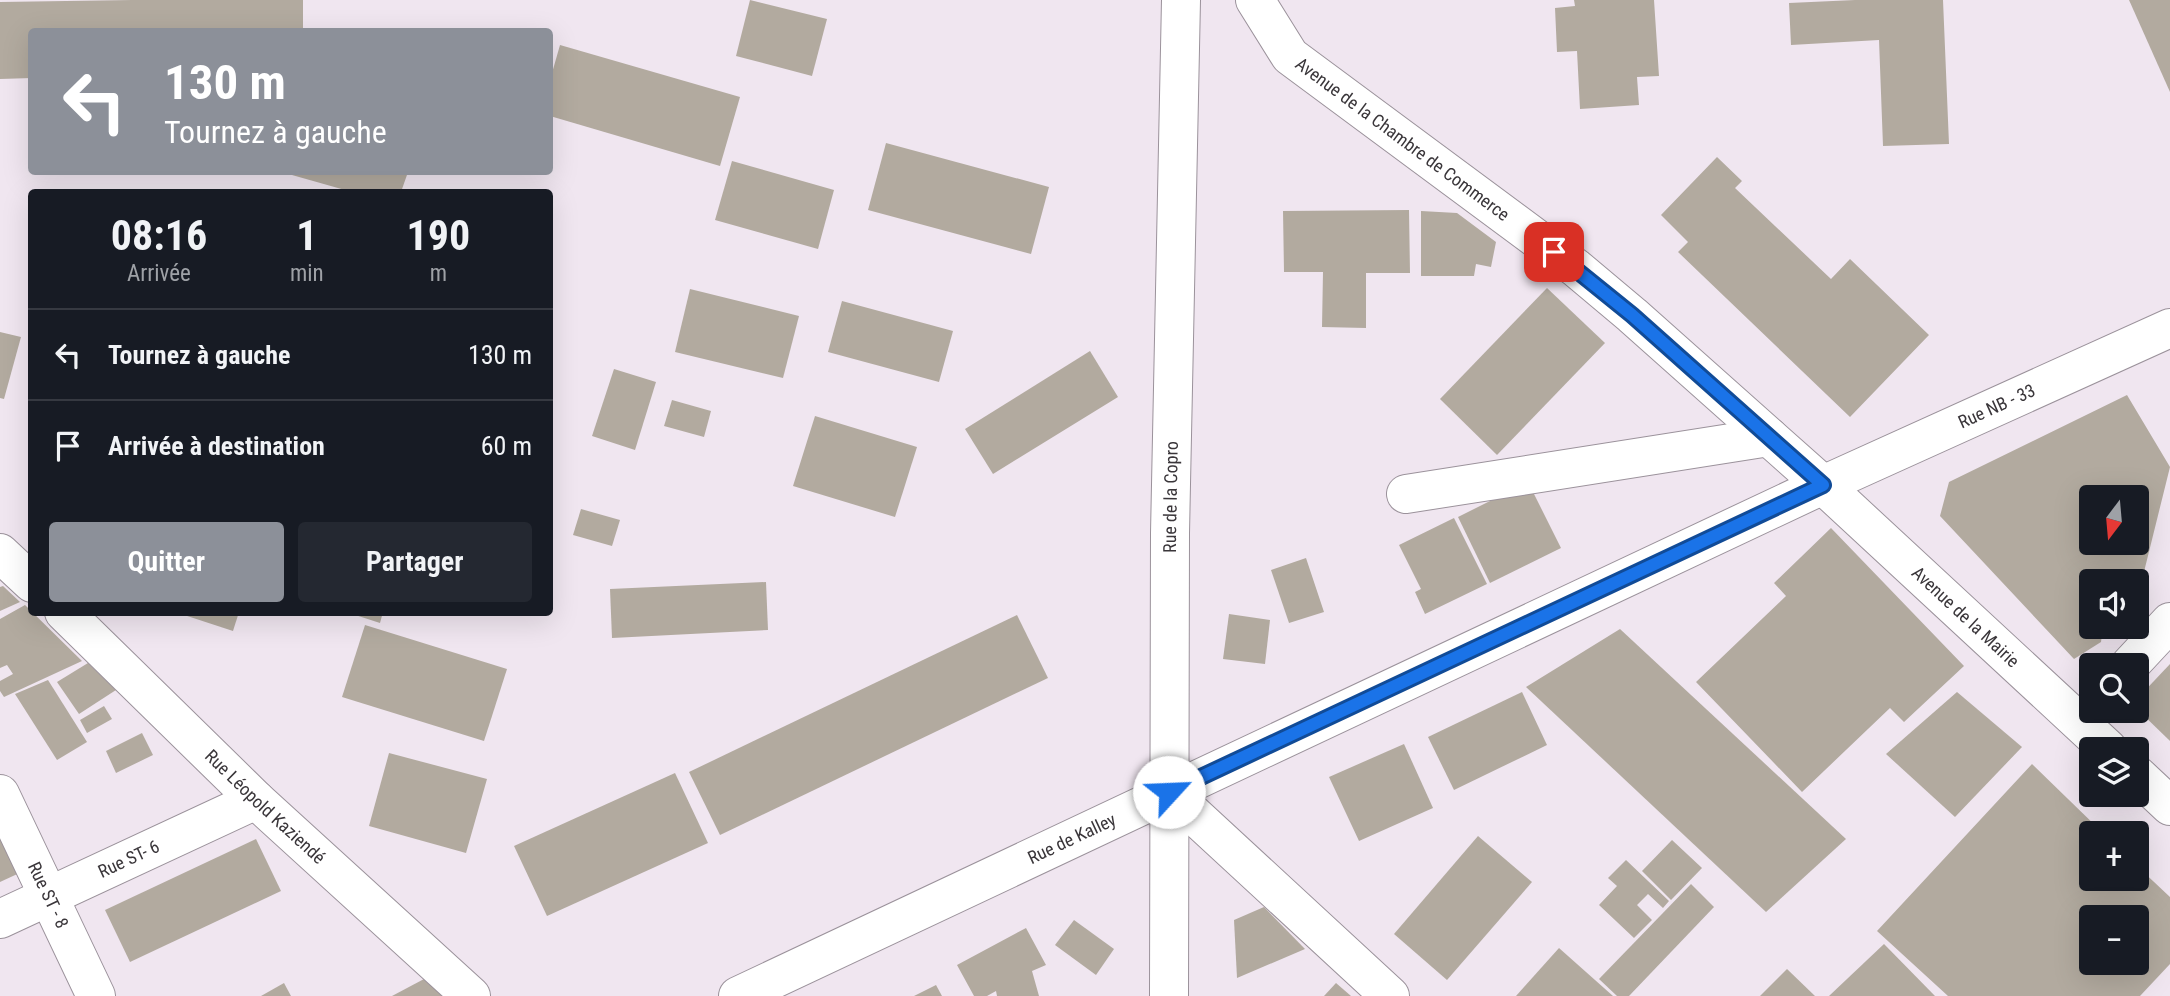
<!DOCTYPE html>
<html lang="fr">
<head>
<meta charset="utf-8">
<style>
  body { margin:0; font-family:"Roboto Condensed",sans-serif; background:#242831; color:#f1f3f6; height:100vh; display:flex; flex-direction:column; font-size:26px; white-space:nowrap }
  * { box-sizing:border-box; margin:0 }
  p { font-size:23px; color:#9ea1a6 }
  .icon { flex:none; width:38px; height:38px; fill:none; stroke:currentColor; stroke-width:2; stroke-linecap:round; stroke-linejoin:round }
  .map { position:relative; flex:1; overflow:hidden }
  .panel { position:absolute; left:28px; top:189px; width:525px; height:427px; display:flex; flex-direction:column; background:#171b24; border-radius:7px; box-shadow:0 7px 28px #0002 }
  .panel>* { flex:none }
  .banner { position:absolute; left:28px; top:28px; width:525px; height:147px; border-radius:7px; box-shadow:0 7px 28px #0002; background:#8c9099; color:#fff; overflow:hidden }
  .needle { width:46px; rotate:196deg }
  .buttons { position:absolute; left:2079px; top:485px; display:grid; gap:14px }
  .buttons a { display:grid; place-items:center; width:70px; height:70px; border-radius:7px; background:#171b24; box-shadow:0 7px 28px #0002; font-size:35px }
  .pin { position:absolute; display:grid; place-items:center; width:60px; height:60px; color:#fff; margin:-30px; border-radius:14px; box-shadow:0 4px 10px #0006 }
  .me { position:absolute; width:77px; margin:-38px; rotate:65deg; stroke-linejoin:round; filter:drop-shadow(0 0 5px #0008) }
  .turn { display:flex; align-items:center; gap:24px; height:147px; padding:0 21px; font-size:32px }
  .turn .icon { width:91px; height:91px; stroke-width:2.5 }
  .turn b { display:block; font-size:49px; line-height:60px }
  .eta { display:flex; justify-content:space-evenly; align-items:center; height:119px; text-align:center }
  .eta b { font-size:42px; font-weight:700; line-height:49px }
  .primary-button { display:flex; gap:14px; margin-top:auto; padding:14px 21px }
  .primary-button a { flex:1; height:80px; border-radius:7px; background:#8c9099; color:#fff; font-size:28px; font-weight:700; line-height:80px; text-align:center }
  .primary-button a+a { background:#242831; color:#f1f3f6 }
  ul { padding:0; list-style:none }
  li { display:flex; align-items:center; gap:21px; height:91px; padding:0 21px; border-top:2px solid #363941 }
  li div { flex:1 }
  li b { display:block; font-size:26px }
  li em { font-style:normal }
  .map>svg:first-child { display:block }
  .building { fill:#b2aa9f; fill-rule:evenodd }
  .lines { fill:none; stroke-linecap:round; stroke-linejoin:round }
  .minor-casing { stroke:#9b929b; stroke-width:40 }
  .minor { stroke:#fff; stroke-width:38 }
  .route-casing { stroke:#114b97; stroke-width:18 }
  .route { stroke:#1a73e8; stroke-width:12 }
  .labels { text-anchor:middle; stroke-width:7; stroke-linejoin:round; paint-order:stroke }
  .street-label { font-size:18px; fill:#3a363a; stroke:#fef3fe }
</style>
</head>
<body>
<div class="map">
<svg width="2170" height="996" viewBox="0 0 2170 996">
  <rect width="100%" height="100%" fill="#f0e6f0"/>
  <g class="building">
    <polygon points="132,0 303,0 303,32 32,32 32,78 0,79 0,2"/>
    <polygon points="750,0 827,19 812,76 736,56"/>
    <polygon points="1574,0 1654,0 1659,76 1637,77 1639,105 1580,109 1577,51 1557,52 1555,8 1575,6"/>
    <polygon points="1855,0 1943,0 1949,144 1883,146 1879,40 1791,45 1789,3"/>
    <polygon points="2129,0 2170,0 2170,92"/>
    <polygon points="560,45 740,97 720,166 550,116 550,80"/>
    <polygon points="886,143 1049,187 1031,254 868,210"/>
    <polygon points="1717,157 1742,181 1735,188 1831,279 1850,259 1929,335 1850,417 1678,252 1688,242 1661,215"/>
    <polygon points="732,161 834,190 818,249 715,220"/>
    <polygon points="293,172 408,172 401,192 352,192 292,175"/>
    <polygon points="1409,210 1410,273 1366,273 1366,328 1322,327 1323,272 1284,272 1283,211"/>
    <polygon points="1421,211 1457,213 1496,242 1491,267 1476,264 1474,276 1421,276"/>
    <polygon points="1547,288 1605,343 1497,455 1440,399"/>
    <polygon points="690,289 799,316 783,378 675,352"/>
    <polygon points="842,301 953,331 939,382 828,352"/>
    <polygon points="0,332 21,337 4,399 0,398"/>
    <polygon points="1090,351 1118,397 993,474 965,429"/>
    <polygon points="614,369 656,382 635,450 592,436"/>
    <path d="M2127,395L2170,467L2138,596L2137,581H2091V626H2103L2101,642L2074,659L1940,516L1949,482ZM2091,497H2137V542H2091Z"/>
    <polygon points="672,400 711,411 704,437 664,426"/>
    <polygon points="815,416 917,447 895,517 793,486"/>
    <polygon points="1528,482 1561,548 1490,583 1458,517"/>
    <polygon points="581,509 620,520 612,546 573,535"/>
    <polygon points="1454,518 1487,584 1425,614 1415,592 1421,589 1399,545"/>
    <polygon points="1831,528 1964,666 1904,722 1890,708 1802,792 1696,682 1786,596 1774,583"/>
    <polygon points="1306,558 1324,612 1289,623 1271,570"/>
    <polygon points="766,582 768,630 612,638 610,589"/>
    <polygon points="3,586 20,602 0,611 0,587"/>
    <polygon points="25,605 82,661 4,697 0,691 0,681 13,674 7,665 0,668 0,619"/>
    <polygon points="175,612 239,612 233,631"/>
    <polygon points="346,612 383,612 380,623"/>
    <polygon points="1229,614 1270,620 1265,664 1223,659"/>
    <polygon points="1017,615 1048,678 720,835 689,772"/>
    <polygon points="365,625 507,669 484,741 342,697"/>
    <polygon points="1620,629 1846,839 1766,912 1526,687"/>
    <polygon points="88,663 116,690 79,714 57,682"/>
    <polygon points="2170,664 2170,741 2137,709 2137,699"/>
    <polygon points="48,680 87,742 57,760 15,694"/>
    <polygon points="1522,692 1547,745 1454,790 1428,737"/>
    <polygon points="1957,692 2022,747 1955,817 1886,754"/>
    <polygon points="104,706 112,719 87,733 80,720"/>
    <polygon points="142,733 153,755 116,773 106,751"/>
    <polygon points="1404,744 1433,808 1359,841 1329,777"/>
    <polygon points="389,753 487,779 466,853 369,826"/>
    <path d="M2032,764L2103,833H2091V878H2137V866L2170,897V964L2140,996H1948L1877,931ZM2091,917H2137V962H2091Z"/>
    <polygon points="675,773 708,843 547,916 514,846"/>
    <polygon points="0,835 26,870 0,882"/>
    <polygon points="1478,836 1532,882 1447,980 1394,934"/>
    <polygon points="256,839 281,891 130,962 105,910"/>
    <polygon points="1672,840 1702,868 1671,900 1642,871"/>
    <polygon points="1626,860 1669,901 1663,908 1648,894 1637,905 1652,920 1634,938 1599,905 1617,886 1608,878"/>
    <polygon points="1691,884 1714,907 1629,996 1617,996 1599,979"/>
    <polygon points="1264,907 1305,949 1237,978 1234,920"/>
    <polygon points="1074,920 1114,949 1096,975 1055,945"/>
    <polygon points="1026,928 1046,965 1032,971 1039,996 997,996 996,991 987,996 974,996 957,965"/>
    <polygon points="1884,944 1935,996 1829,996"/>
    <polygon points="1559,948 1613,996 1516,996"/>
    <polygon points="1787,969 1815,996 1760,996"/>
    <polygon points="424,979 444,996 392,996"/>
    <polygon points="284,983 291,996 261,996"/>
    <polygon points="1336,983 1351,996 1324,996"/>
    <polygon points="936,985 942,996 914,996"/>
  </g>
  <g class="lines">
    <defs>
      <g id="minor">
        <path id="s1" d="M1255,0L1290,56L1576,268L1632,315L1823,485L2108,749"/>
        <polyline points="1406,494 1769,437"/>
        <polyline points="0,553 32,583"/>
        <path id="s2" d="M64,612L256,800L471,996"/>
        <polyline points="2130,665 2170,622"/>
        <polyline points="2137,775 2170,806"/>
        <polyline points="1169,792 1390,996"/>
        <path id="s3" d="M0,794L96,996"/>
        <path id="s4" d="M0,919L256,800"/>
        <path id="s5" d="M738,996L1823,485L2170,328"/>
        <path id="s6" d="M1169,996L1170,533L1181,0"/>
      </g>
    </defs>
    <use href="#minor" class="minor-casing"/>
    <use href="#minor" class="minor"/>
  </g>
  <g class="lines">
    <defs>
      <polyline id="route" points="1169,792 1823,485 1632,315 1554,252"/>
    </defs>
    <use href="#route" class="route-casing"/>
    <use href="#route" class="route"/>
  </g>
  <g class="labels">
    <g class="street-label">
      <text dy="6" stroke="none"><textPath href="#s1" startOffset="206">Avenue de la Chambre de Commerce</textPath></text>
      <text dy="6" stroke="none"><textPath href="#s5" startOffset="1390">Rue NB - 33</textPath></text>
      <text dy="6" stroke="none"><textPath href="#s6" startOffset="499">Rue de la Copro</textPath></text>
      <text dy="6" stroke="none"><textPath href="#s1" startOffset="945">Avenue de la Mairie</textPath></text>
      <text dy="6" stroke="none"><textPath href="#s2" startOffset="280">Rue Léopold Kaziendé</textPath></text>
      <text dy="6" stroke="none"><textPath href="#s5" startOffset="369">Rue de Kalley</textPath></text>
      <text dy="6" stroke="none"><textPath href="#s4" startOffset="142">Rue ST- 6</textPath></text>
      <text dy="6" stroke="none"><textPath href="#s3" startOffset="112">Rue ST - 8</textPath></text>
    </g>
  </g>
</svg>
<div class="buttons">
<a><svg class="needle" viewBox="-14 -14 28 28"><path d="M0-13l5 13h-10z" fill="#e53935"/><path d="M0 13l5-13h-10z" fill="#9ea1a6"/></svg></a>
<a><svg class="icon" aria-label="sound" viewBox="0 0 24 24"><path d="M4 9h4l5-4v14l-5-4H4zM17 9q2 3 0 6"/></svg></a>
<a><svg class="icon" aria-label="search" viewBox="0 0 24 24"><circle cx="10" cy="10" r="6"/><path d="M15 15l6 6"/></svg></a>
<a><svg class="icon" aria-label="layers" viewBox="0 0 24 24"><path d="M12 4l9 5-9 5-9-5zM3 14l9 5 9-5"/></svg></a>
<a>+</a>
<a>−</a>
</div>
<div class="pin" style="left:1554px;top:252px;background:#d93025"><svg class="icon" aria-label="arrive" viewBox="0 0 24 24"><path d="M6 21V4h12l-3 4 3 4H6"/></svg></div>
<svg class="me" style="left:1169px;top:792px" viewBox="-20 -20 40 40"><circle r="19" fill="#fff"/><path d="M0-13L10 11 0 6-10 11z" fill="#1a73e8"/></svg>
<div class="banner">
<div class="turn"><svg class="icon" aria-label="left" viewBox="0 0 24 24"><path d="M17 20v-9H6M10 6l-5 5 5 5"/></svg><div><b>130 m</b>Tournez à gauche</div></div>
</div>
<section class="panel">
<div class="eta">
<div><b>08:16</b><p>Arrivée</p></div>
<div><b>1</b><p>min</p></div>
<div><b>190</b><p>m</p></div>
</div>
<ul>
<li><svg class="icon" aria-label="left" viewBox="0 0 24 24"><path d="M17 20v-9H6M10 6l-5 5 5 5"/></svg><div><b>Tournez à gauche</b></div><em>130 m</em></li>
<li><svg class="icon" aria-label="arrive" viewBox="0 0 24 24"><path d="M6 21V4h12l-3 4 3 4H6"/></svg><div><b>Arrivée à destination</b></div><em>60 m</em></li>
</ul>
<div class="primary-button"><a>Quitter</a><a>Partager</a></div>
</section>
</div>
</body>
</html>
